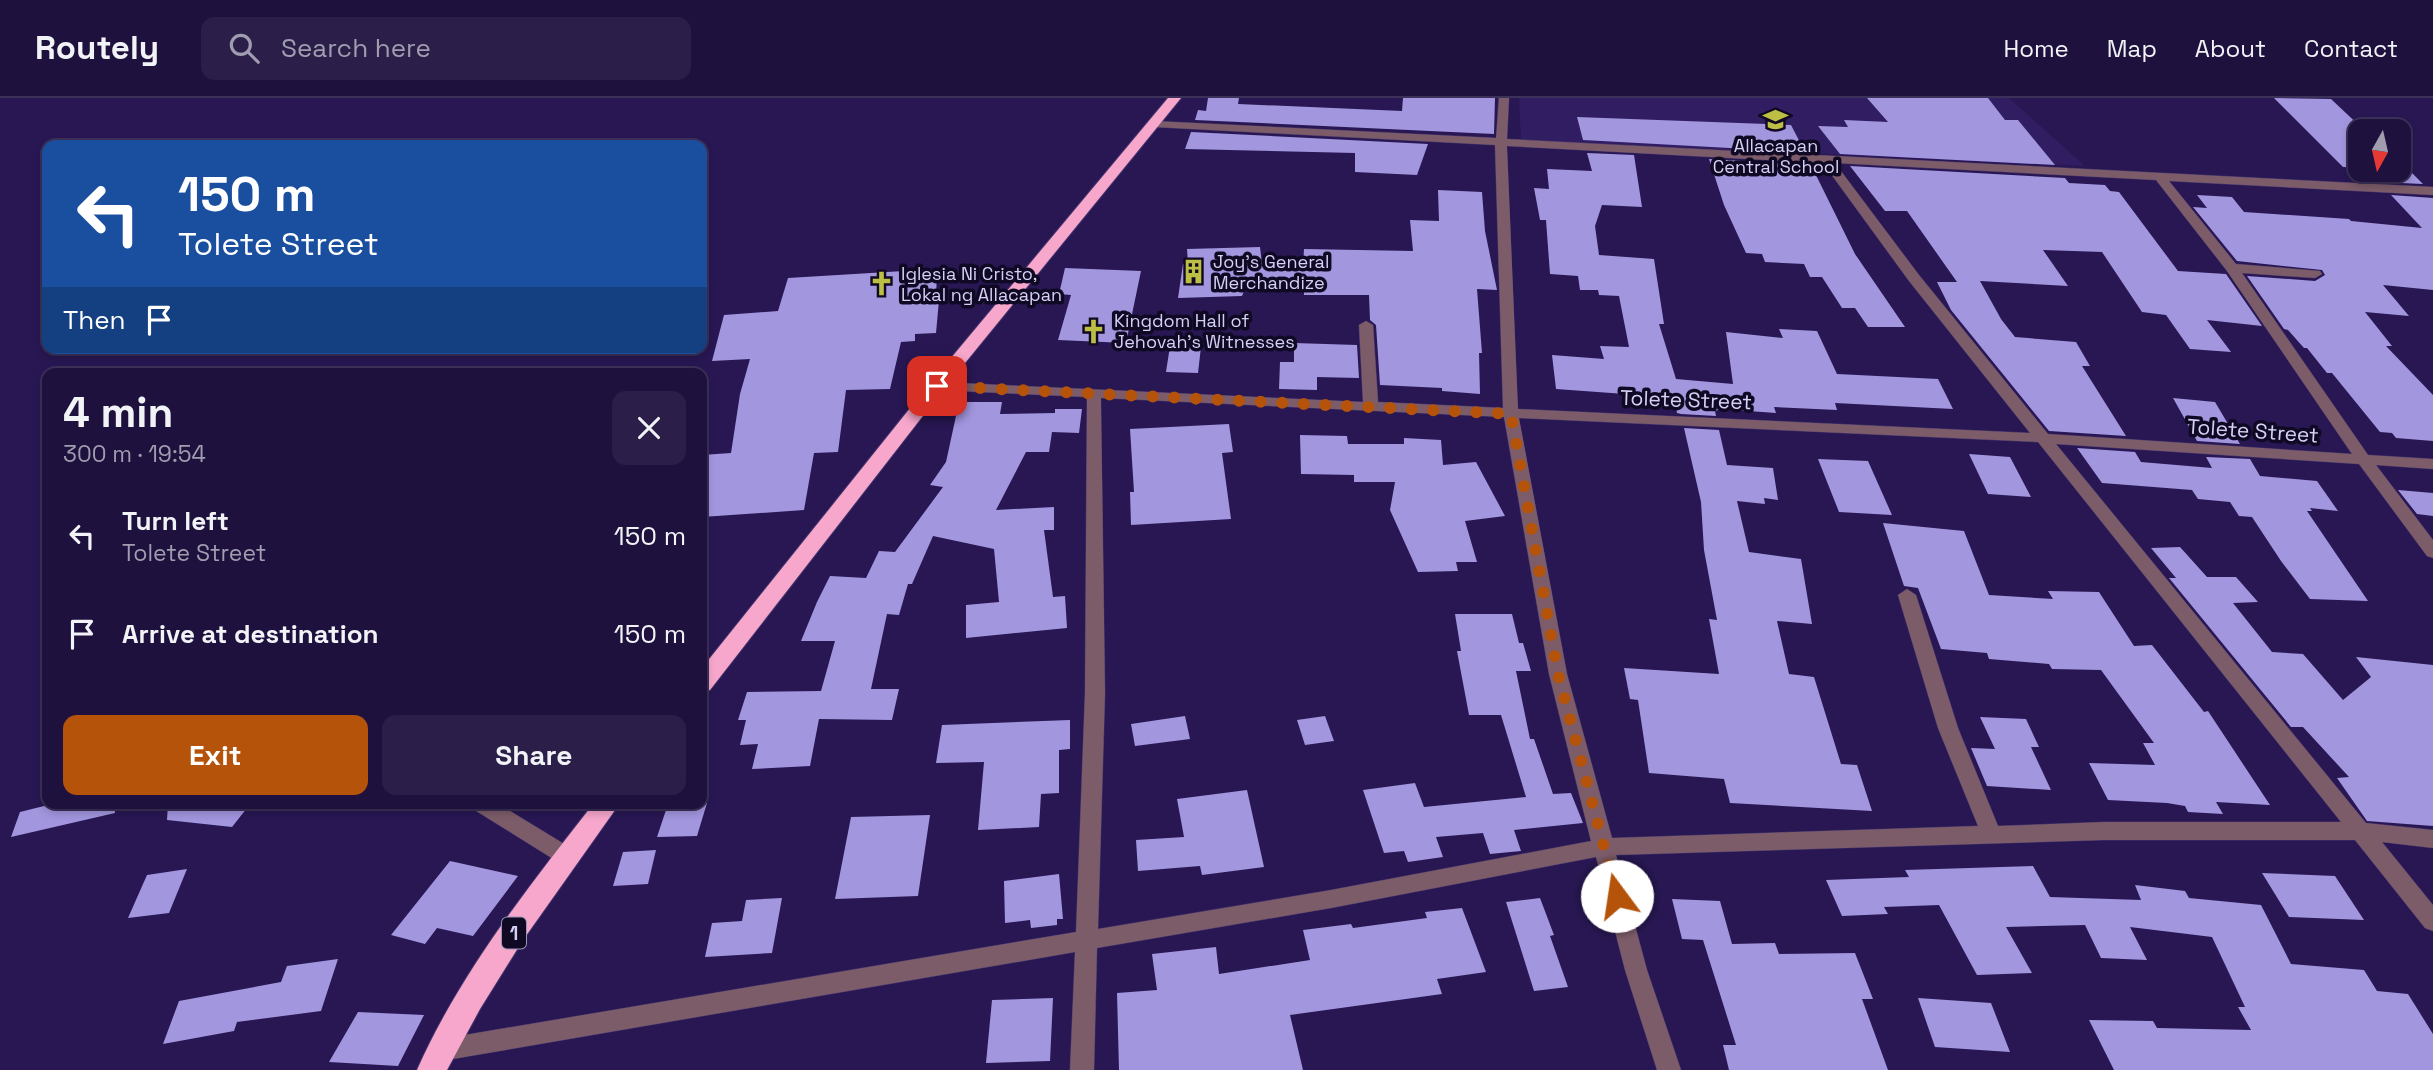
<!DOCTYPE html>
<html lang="en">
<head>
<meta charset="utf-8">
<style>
  body { margin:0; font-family:"Space Grotesk",sans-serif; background:#2b1f49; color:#f1f3f6; height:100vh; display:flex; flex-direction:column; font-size:26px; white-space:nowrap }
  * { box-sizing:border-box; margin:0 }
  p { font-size:23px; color:#a19db0 }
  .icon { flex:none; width:38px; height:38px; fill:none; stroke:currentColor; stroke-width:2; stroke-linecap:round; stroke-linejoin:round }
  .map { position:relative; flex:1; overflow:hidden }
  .details { position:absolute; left:42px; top:270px; width:665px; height:441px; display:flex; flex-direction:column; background:#1e113e; border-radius:14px; box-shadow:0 4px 10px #0003,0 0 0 2px #3c3158 }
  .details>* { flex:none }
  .guide { position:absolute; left:42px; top:42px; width:665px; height:214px; border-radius:14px; box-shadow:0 4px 10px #0003,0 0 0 2px #3c3158; background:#1a4fa0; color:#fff; overflow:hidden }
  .needle { width:46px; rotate:188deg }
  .tools { position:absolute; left:2348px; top:21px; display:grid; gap:14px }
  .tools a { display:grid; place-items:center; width:63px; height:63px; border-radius:14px; background:#1e113e; box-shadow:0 4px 10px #0003,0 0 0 2px #3c3158; font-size:35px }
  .pin { position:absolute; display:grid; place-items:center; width:60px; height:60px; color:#fff; margin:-30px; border-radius:14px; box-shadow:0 4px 10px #0006 }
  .me { position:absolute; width:77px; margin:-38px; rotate:346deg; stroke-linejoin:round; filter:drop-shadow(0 0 5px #0008) }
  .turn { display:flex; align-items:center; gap:24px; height:147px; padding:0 21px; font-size:32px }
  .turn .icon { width:91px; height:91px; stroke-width:2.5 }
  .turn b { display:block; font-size:49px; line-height:60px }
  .then { display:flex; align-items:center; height:66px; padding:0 21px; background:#0003; gap:14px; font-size:26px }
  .round { display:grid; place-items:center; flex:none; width:74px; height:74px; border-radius:14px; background:#2b1f49 }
  .head { display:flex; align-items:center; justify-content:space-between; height:119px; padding:0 21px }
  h1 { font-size:42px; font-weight:700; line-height:52px }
  .primary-button { display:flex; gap:14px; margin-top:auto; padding:14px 21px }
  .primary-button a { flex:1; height:80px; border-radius:14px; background:#b45309; color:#fff; font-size:28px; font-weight:700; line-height:80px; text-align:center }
  .primary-button a+a { background:#2b1f49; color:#f1f3f6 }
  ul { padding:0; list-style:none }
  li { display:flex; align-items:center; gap:21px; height:98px; padding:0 21px }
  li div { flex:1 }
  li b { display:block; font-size:26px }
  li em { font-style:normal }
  header { display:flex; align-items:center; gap:42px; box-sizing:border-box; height:98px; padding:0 35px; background:#1e113e; border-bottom:2px solid #3c3158 }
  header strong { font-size:33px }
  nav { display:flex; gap:38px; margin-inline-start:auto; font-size:24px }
  .search { width:490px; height:63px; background:#2b1f49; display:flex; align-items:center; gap:18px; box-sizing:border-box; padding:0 24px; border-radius:14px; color:#a19db0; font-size:26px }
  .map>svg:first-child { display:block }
  .built { fill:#311d61 }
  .building { fill:#a296df }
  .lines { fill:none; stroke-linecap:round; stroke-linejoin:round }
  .minor-casing { stroke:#44356d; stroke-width:1 }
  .highway-casing { stroke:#44356d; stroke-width:2 }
  .minor { fill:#7d5c6a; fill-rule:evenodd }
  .highway { fill:#f7a7cb; fill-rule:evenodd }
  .route { stroke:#b45309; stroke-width:12; stroke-dasharray:0 21.6 }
  .labels { text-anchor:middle; stroke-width:7; stroke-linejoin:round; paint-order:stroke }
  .far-poi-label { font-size:18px; fill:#d5d0f6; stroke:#100923; text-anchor:start }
  .shield { fill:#100923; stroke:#9a94b7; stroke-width:2 }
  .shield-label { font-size:19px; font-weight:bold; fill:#d5d0f6 }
  .street-label { font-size:21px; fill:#d5d0f6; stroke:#100923 }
</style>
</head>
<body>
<header>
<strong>Routely</strong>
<div class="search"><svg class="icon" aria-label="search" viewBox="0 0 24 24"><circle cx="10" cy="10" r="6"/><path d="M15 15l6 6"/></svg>Search here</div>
<nav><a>Home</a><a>Map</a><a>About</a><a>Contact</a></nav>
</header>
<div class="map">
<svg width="2433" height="972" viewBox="0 0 2433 972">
  <rect width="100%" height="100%" fill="#281753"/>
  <polygon class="built" points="1519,0 2009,0 2085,68 1521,42"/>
  <g class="building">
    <polygon points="1208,0 1239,0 1238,6 1402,13 1403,0 1495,0 1494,36 1195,22 1198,12 1206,13"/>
    <polygon points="1867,0 1988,0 2005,22 2018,22 2055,67 1840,56 1818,28 1848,29 1844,22 1888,24"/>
    <polygon points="2274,0 2331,1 2365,33 2361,33 2361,70 2343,69"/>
    <polygon points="1577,19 1791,27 1805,54 1583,42"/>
    <polygon points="1191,34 1428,46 1417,77 1355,74 1355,55 1185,51"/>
    <polygon points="1587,55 1634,57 1642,109 1602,107 1595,128 1599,157 1654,161 1664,226 1659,226 1676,281 1733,286 1726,234 1783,240 1779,231 1817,233 1837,276 1938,281 1953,311 1835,305 1837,312 1774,309 1776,315 1721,311 1715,313 1716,318 1681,316 1677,315 1676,310 1627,307 1625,296 1556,291 1552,257 1604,261 1600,248 1629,249 1619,198 1599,197 1598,192 1580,192 1578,178 1550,176 1546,122 1540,122 1534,90 1549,91 1547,71 1592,73"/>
    <polygon points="1709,61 1811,67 1855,156 1905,229 1868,229 1855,210 1842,210 1822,179 1810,179 1804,166 1765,164 1762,156 1746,155 1724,107"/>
    <polygon points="2399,62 2423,86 2378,84 2367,72 2399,72"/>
    <polygon points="1850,68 2065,80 2069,85 2105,87 2110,93 2119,94 2178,173 2226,176 2262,228 2207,222 2231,254 2190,251 2166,217 2142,214 2102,154 2043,152 2068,188 1980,183 2001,221 2015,239 2076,244 2090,268 2082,268 2126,338 2049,333 1951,212 1937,184 1957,184 1907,113 1885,113"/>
    <polygon points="1438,92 1482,94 1485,133 1497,192 1477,191 1482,255 1479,255 1480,296 1442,293 1442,290 1380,287 1376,227 1370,222 1369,197 1304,197 1304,188 1246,188 1242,198 1178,200 1183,166 1188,166 1187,151 1260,149 1262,166 1303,168 1304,151 1413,153 1410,122 1439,123"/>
    <polygon points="2197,97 2232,99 2244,114 2349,121 2351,123 2422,130 2391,97 2433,100 2433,192 2383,187 2409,218 2365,214 2392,248 2386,248 2433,297 2433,343 2396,340 2392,335 2380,334 2332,275 2327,275 2307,250 2304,250 2288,232 2284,231 2247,178 2315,183 2325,177 2322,172 2237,163 2193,109 2207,110"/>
    <polygon points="1065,170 1141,173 1126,245 1058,242 1071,197 1059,196"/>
    <polygon points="937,171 936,202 939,202 936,235 915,236 915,243 901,244 890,291 846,292 838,354 814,355 804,412 702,419 702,357 731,355 740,296 750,261 712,263 724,217 778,213 788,180"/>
    <polygon points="1294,245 1357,247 1359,280 1317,279 1317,292 1279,291 1280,264 1294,264"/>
    <polygon points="1170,248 1201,249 1198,275 1166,274"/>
    <polygon points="2173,300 2215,304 2240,346 2197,343"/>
    <polygon points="959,304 1002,304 1000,316 1055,315 1055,311 1082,311 1079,335 1052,334 1049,354 1026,354 996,412 1054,409 1054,432 1044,432 1053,499 1065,498 1067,530 966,540 966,507 999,504 994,451 933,438 912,486 908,486 899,517 887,516 871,591 899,591 892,622 819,621 810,668 752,671 758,646 740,647 746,622 738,622 747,594 821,593 835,543 801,543 817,504 830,478 866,480 879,453 895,454 943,389 930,387 946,364"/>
    <polygon points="1229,326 1233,354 1222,355 1231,421 1131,427 1130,394 1134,394 1130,331"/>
    <polygon points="1684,330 1719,332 1727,367 1773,370 1778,402 1764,400 1765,406 1737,403 1749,454 1801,461 1812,526 1777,523 1789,576 1814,579 1841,666 1857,667 1872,713 1730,705 1724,681 1649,675 1638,602 1630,601 1624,570 1719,576 1709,521 1717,522 1704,452 1701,404"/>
    <polygon points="1300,337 1347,338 1348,346 1404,346 1404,340 1441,342 1443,367 1476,364 1505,418 1465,423 1477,464 1456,464 1458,473 1418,474 1390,412 1395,384 1354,384 1354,377 1301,376"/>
    <polygon points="2077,350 2135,354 2141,364 2212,370 2206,359 2250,361 2260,378 2317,383 2338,413 2310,410 2312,413 2307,413 2368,503 2310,501 2281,463 2252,419 2239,418 2230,404 2198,401 2192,392 2102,385"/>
    <polygon points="1969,356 2010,359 2031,399 1988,396"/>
    <polygon points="1818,361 1868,363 1892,417 1839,414"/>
    <polygon points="2398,392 2433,395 2433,418 2417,416"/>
    <polygon points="1883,425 1964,433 1989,497 2053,501 2048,493 2099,494 2134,548 2152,547 2204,614 2208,613 2270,707 2216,704 2223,716 2188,714 2185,708 2167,705 2108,702 2089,665 2155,667 2143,645 2154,645 2101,572 2052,571 2049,566 1989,561 1987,555 1941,551 1918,490 1904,488"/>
    <polygon points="2180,449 2207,479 2236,479 2258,504 2233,505 2272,554 2303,556 2343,602 2371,579 2356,559 2433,567 2433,728 2367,723 2337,680 2349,679 2303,629 2291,629 2169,480 2176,480 2151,450"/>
    <polygon points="1455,516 1512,516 1519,545 1523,545 1531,573 1516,573 1530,641 1534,641 1553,696 1571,695 1583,725 1514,732 1521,753 1490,756 1483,735 1436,739 1443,759 1408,764 1404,753 1384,755 1363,692 1415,685 1424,709 1526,699 1501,617 1469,617 1457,553 1461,553"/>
    <polygon points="1185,618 1190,641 1135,648 1131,626"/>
    <polygon points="1325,618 1334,643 1305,647 1297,622"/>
    <polygon points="1980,619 2026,621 2039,649 2031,649 2051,692 1987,688 1971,650 1995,651"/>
    <polygon points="1070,622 1070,651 1059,652 1059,695 1041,696 1039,729 978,732 984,664 936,665 942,627"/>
    <polygon points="1247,692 1264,769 1202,777 1200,768 1138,773 1136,742 1184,739 1177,701"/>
    <polygon points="56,705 114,705 115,715 11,739 20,714"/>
    <polygon points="168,705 251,705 232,729 167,722"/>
    <polygon points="702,705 707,705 697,738 657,739 668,706"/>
    <polygon points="930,717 918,798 835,801 851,719"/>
    <polygon points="656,752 648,786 613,788 623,754"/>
    <polygon points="450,763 518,778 473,838 437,830 425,846 391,837"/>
    <polygon points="2033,768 2050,799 2141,802 2135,787 2185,793 2189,800 2261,807 2291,866 2364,872 2377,893 2408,896 2433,936 2433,972 2114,972 2089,922 2153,923 2157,930 2251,932 2238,909 2245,909 2212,839 2130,829 2147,862 2101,860 2085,827 2006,829 2032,875 1977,877 1939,807 1884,809 1888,816 1842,818 1826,782 1909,779 1905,772"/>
    <polygon points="187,771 169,815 128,820 147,777"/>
    <polygon points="2262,775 2335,778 2364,822 2289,819"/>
    <polygon points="1059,776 1063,821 1057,821 1057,827 1031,830 1030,822 1005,825 1004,783"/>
    <polygon points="782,800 772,855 705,859 712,825 742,823 746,802"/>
    <polygon points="1540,800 1554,837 1550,838 1568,889 1534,893 1506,804"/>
    <polygon points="1672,801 1720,803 1732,846 1775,845 1779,856 1855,855 1873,901 1862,901 1888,972 1729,972 1723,947 1736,947 1703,842 1682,841"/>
    <polygon points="1462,810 1486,874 1437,881 1442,896 1290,917 1303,972 1119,972 1117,895 1157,892 1152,856 1216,849 1219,876 1310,862 1303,832 1351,826 1353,830 1427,820 1425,814"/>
    <polygon points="338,861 321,913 237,924 234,933 163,946 179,903 281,884 287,868"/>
    <polygon points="1053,900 1050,963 986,965 992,902"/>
    <polygon points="1918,900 1991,905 2010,954 1935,949"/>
    <polygon points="358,914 424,917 398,968 329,964"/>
  </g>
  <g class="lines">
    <defs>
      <g id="minor">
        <path d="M1499,0H1509L1507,41L2433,89V97L2169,83L2236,166L2320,173L2322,176L2315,180L2242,175L2368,357L2433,361V371L2376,367L2433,442V460L2427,458L2359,366L2056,346L2366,725L2433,732V750L2382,744L2433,807V833L2425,830L2355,742H2104L1616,757L1647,872L1681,972H1657L1625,872L1596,759L1331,810L1097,850L1094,972H1070L1075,854L441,963L433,960L429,952L433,944L441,941L1076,834L1085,595L1087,299L937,292L930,288L937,284L1363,304L1359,227L1366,223L1373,227L1378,304L1503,310L1495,47L1154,29L1148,26L1154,23L1496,40ZM1507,48L1823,65L1909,183L2030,335L1518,311ZM1835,65L2156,82L2227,173L2352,356L2048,336L1919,177ZM1101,300L1504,319L1549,576L1591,743L1331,792L1098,831L1105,595ZM1519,320L2038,344L2341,724H2104L1998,728L1958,630L1916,497L1907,491L1898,497L1938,630L1978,728L1612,740L1567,576Z"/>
        <polygon points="470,705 497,705 574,752 577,758 574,764 566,767 558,764 473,711"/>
      </g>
      <g id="highway">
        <polygon points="1168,0 1181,0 943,292 710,592 702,594 702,570 931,284"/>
        <path d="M594,705H620L523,842L480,911L447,972H417C460,875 529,788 594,705Z"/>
      </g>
    </defs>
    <use href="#minor" class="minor-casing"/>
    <use href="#highway" class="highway-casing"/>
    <use href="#minor" class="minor"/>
    <use href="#highway" class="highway"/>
  </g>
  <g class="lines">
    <polyline class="route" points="937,288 1511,316 1558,576 1617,798"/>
  </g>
  <defs>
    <symbol id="school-bare" viewBox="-9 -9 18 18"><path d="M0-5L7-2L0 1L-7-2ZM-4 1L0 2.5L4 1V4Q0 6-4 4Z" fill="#bcbf44" stroke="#100923" stroke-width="2.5" paint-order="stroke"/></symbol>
    <symbol id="building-bare" viewBox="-9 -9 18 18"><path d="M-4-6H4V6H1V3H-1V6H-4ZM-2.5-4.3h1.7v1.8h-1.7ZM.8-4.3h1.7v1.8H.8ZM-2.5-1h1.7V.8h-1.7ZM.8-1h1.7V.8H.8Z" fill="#bcbf44" stroke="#100923" stroke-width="2.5" paint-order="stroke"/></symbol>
    <symbol id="church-bare" viewBox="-9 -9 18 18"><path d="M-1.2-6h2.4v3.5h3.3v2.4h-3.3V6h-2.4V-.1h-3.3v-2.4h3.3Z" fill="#bcbf44" stroke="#100923" stroke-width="2.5" paint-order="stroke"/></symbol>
  </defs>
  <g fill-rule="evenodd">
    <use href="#school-bare" x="1758" y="4" width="35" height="35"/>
    <use href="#building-bare" x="1176" y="156" width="35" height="35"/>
    <use href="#church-bare" x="864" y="168" width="35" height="35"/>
    <use href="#church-bare" x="1076" y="216" width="35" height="35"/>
  </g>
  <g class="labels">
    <g class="far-poi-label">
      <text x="1776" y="54" text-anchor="middle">Allacapan<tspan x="1776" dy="21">Central School</tspan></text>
      <text x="1213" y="170">Joy's General<tspan x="1213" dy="21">Merchandize</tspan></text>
      <text x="901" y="182">Iglesia Ni Cristo,<tspan x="901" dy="21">Lokal ng Allacapan</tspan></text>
      <text x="1114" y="229">Kingdom Hall of<tspan x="1114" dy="21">Jehovah's Witnesses</tspan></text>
    </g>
    <rect class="shield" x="502" y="819.5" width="24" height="31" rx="5"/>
    <g class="shield-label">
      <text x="514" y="842">1</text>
    </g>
    <g class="street-label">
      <text transform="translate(1686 302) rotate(2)" y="7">Tolete Street</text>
      <text transform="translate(2253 333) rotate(4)" y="7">Tolete Street</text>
    </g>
  </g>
</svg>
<div class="tools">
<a><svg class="needle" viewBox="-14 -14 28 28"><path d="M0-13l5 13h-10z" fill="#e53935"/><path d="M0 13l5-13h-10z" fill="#a19db0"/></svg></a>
</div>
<div class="pin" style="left:937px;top:288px;background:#d93025"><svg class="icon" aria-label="arrive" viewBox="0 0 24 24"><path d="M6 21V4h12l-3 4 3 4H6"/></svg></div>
<svg class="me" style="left:1617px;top:798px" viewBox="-20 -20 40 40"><circle r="19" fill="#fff"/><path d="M0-13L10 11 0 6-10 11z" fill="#b45309"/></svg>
<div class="guide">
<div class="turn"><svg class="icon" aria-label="left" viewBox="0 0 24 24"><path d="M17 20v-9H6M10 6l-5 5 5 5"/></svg><div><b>150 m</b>Tolete Street</div></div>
<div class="then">Then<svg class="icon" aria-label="arrive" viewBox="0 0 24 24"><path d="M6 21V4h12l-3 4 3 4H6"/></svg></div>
</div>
<section class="details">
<div class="head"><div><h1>4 min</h1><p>300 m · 19:54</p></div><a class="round"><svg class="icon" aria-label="close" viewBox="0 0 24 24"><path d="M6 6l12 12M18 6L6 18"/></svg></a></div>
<ul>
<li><svg class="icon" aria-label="left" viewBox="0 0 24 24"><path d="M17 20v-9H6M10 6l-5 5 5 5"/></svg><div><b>Turn left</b><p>Tolete Street</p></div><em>150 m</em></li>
<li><svg class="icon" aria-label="arrive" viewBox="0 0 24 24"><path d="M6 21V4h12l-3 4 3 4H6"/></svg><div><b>Arrive at destination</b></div><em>150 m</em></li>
</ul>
<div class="primary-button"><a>Exit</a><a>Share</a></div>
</section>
</div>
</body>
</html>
